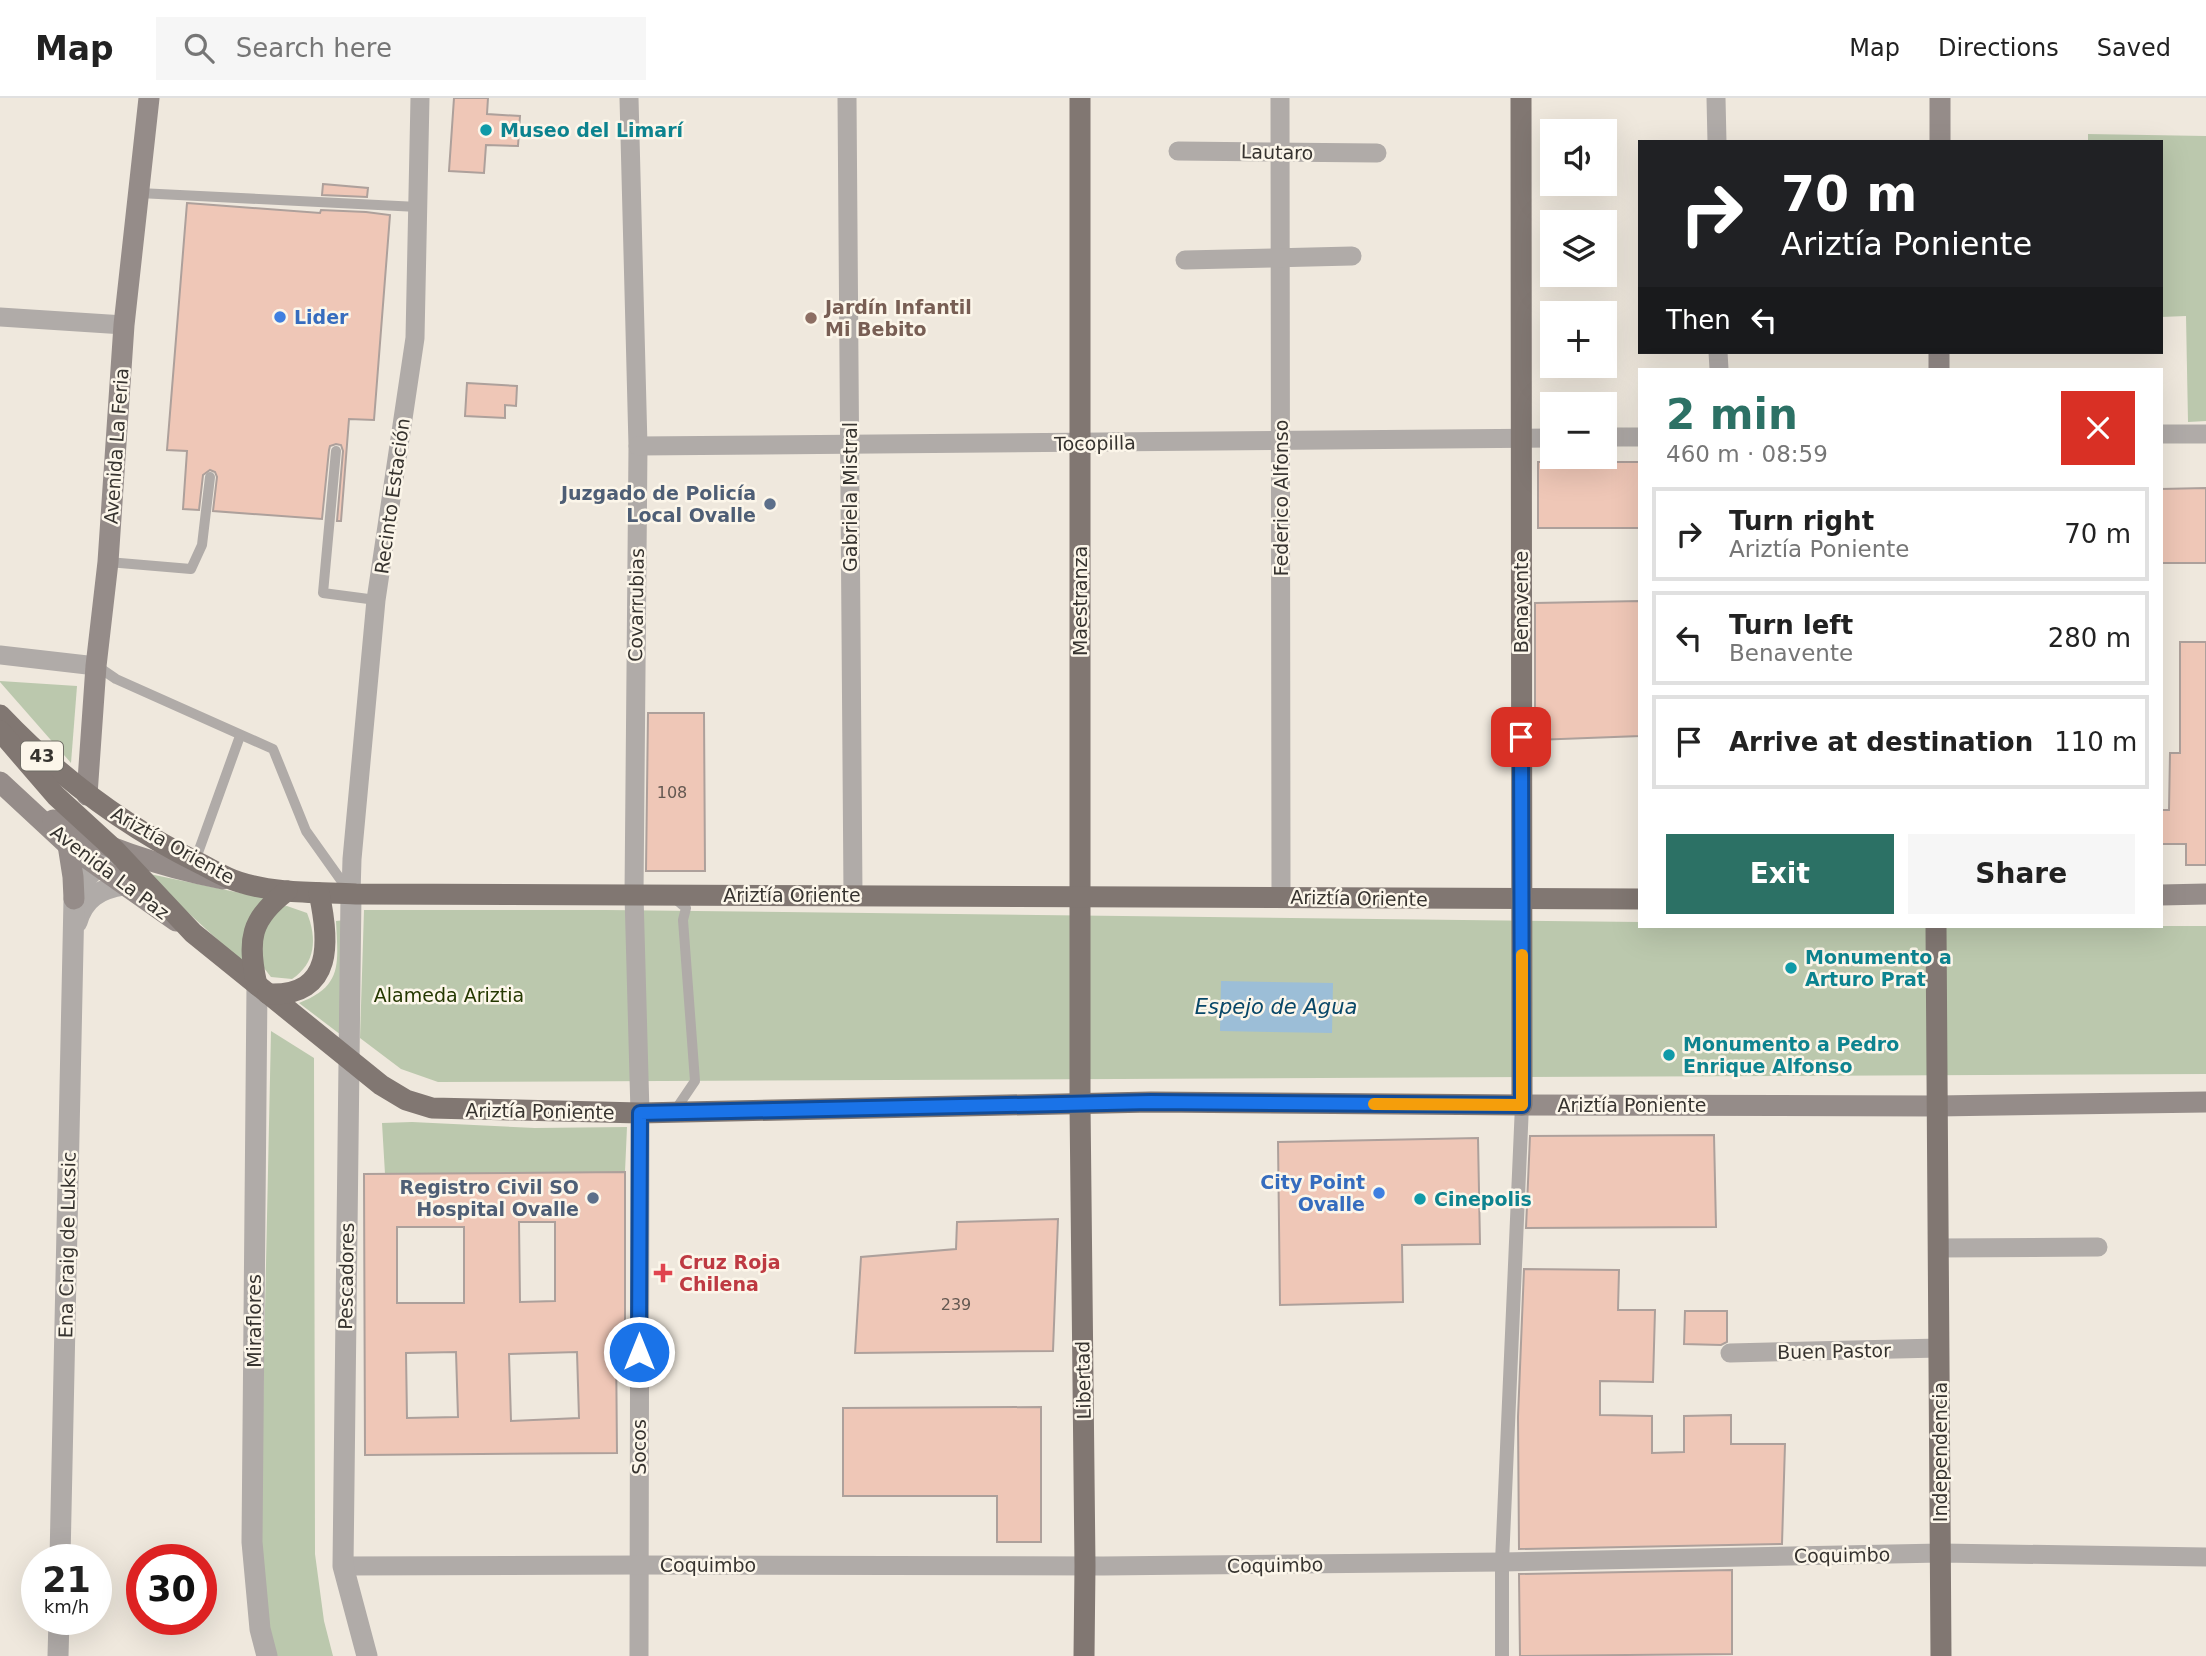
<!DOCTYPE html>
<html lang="en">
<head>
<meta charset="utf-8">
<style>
  body { margin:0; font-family:"DejaVu Sans",sans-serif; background:#f6f6f6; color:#222; height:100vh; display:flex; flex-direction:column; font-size:26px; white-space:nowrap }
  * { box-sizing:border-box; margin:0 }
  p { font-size:23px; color:#767676 }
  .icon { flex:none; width:38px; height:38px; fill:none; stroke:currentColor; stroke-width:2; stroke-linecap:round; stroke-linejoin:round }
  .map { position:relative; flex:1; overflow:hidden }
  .panel { position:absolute; left:1638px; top:270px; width:525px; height:560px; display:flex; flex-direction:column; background:#fff; border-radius:0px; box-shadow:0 7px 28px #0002 }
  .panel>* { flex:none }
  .top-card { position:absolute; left:1638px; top:42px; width:525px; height:214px; border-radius:0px; box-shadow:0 7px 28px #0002; background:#202124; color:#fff; overflow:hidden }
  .tools { position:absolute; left:1540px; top:21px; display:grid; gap:14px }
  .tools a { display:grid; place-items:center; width:77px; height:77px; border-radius:0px; background:#fff; box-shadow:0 7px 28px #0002; font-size:35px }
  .speed { position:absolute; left:21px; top:1446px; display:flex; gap:14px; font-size:35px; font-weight:700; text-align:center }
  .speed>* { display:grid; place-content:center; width:91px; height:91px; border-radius:50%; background:#fff; box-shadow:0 7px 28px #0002; line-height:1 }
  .speed small { font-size:18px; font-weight:400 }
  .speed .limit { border:10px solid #d22; background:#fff; color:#111 }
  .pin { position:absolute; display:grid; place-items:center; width:60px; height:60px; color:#fff; margin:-30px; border-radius:14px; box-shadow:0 4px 10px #0006 }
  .me { position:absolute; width:77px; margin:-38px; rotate:0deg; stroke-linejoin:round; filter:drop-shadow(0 0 5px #0008) }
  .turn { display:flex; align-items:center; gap:24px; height:147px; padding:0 28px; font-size:32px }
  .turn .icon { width:91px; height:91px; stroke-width:2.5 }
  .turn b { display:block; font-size:49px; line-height:60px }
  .then { display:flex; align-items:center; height:66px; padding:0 28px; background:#0003; gap:14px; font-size:26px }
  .round { display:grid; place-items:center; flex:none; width:74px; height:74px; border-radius:0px; background:#f6f6f6 }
  .summary { display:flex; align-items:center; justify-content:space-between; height:119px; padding:0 28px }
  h1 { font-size:42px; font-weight:700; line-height:52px; color:#2c7165 }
  .action { display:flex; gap:14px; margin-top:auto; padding:14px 28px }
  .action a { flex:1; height:80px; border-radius:0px; background:#2c7165; color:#fff; font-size:28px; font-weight:700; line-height:80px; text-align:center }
  .action a+a { background:#f6f6f6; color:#222 }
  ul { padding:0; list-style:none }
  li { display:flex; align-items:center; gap:21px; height:94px; margin:0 14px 10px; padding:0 14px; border:4px solid #e0e0e0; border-radius:0px }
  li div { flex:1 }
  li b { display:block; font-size:26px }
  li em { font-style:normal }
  header { display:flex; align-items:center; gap:42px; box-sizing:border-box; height:98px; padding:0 35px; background:#fff; border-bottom:2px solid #e0e0e0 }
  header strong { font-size:33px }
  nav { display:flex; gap:38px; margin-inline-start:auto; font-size:24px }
  .search { width:490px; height:63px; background:#f6f6f6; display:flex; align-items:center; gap:18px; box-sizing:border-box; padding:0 24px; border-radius:0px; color:#767676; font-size:26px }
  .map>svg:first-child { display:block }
  .green { fill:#bbc8ad }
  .water { fill:#9cbed7 }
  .building { fill:#efc7b7; stroke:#ada09b; stroke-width:2; fill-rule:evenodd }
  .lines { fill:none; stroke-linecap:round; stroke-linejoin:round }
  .service { stroke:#b0aba8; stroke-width:10 }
  .pedestrian { stroke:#b0aba8; stroke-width:14 }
  .minor { stroke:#b0aba8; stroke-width:19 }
  .tertiary { stroke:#b0aba8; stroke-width:21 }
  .secondary { stroke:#958c89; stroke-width:21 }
  .primary { stroke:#817772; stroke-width:21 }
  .route-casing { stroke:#114b97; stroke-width:18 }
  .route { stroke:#1a73e8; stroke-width:12 }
  .slow { stroke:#f59e0b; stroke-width:12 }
  .culture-dot { fill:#0f9aa8; stroke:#fcf6ea; stroke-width:2.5 }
  .shop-dot { fill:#3f7fe0; stroke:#fcf6ea; stroke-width:2.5 }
  .education-dot { fill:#8d6e63; stroke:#fcf6ea; stroke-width:2.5 }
  .service-dot { fill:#5c6f8a; stroke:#fcf6ea; stroke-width:2.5 }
  .health-dot { fill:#e0444e; stroke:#fcf6ea; stroke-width:2.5 }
  .labels { text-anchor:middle; stroke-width:5; stroke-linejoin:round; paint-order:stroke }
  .number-label { font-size:16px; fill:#645851 }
  .shield { fill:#fcf6ea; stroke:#716e67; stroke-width:2 }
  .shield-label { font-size:18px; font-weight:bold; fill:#36332f }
  .culture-label { font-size:19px; font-weight:bold; fill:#0d838f; stroke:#fcf6ea; text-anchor:start }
  .street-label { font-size:19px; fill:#36332f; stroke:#fcf6ea }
  .education-label { font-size:19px; font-weight:bold; fill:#785e54; stroke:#fcf6ea; text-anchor:start }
  .shop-label { font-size:19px; font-weight:bold; fill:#366cbe; stroke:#fcf6ea; text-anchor:start }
  .service-label { font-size:19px; font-weight:bold; fill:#4e5e75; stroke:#fcf6ea; text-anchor:end }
  .park-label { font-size:19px; fill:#243800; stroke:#fcf6ea }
  .health-label { font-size:19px; font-weight:bold; fill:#be3a42; stroke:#fcf6ea; text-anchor:start }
  .water-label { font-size:21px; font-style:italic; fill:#084768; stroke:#fcf6ea }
</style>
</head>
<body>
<header>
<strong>Map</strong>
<div class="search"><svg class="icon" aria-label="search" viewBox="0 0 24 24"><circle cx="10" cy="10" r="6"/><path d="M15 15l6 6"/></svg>Search here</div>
<nav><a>Map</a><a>Directions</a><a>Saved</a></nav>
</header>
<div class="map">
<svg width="2206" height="1558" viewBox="0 0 2206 1558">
  <rect width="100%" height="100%" fill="#efe8dd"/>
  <g class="green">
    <polygon points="2088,36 2206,38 2206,323 2188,324 2186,218 2161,219 2161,44 2088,44"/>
    <polygon points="0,583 77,588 71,665 0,584"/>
    <path d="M145,775L265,800C244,823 245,836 245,867Z"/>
    <path d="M287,808L307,815C317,840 316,865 292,881L271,879L260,865L263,820L275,809Z"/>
    <polygon points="364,812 606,812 1640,824 1640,828 2206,828 2206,976 438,984 401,971 360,940"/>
    <path d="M345,822V940L299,905C343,888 338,866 336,823Z"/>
    <polygon points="271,933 314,960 315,1456 324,1523 333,1558 276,1558 271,1542 260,1445"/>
    <polygon points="412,1024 535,1030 627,1029 625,1074 385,1076 382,1025"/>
  </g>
  <polygon class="water" points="1221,883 1333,885 1332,935 1220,933"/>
  <g class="building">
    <polygon points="454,0 488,0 487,16 520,18 518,48 486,47 484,75 449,73"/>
    <polygon points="323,86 368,90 367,99 322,97"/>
    <polygon points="187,105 320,115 321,112 366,114 390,117 374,322 349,321 341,423 337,423 343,353 341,347 336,346 330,348 329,352 322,421 213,413 217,379 215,374 210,372 203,377 199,412 183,411 187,353 167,352"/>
    <polygon points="467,285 517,288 516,308 505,307 505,320 465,318"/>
    <rect x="1538" y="364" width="102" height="66"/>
    <polygon points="2206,390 2206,465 2161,465 2161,391"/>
    <polygon points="1640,503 1640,638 1535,642 1535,505"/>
    <polygon points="2180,544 2206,544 2206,767 2186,767 2186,746 2161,746 2161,712 2169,712 2170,655 2180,655"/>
    <polygon points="648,615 704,615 705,773 646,773"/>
    <polygon points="1714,1037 1716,1129 1526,1130 1530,1038"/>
    <polygon points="1478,1040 1480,1146 1402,1147 1403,1204 1280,1207 1278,1044"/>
    <path d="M625,1074V1241H616L617,1355L365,1357L364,1076ZM519,1124H555V1203L520,1204ZM397,1129H464V1205H397ZM456,1254L458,1319L407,1320L406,1255ZM577,1254L579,1320L511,1323L509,1256Z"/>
    <polygon points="1058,1121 1053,1253 855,1255 861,1159 956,1151 957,1124"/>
    <polygon points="1524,1171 1619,1172 1618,1212 1655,1212 1653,1284 1600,1283 1600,1317 1652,1318 1652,1355 1684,1354 1684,1318 1731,1317 1731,1346 1785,1346 1782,1446 1519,1451 1518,1319"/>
    <polygon points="1685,1213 1727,1213 1727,1244 1721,1247 1684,1246"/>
    <polygon points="1041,1309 1041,1444 997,1444 997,1398 843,1398 843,1310"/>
    <polygon points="1732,1472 1732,1556 1520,1558 1519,1476"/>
  </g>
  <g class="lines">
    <g class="service">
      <polyline points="139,95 418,109"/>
      <polyline points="336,353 323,495 376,502"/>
      <polyline points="108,464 191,471 202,447 210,379"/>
      <polyline points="97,568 116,581 273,651 306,733 348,792"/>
      <polyline points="195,763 240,638"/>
      <polyline points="674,1014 695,983 683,822 686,810 674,800"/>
    </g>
    <polyline class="pedestrian" points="1502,1558 1502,1464 1522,1007"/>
    <g class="minor">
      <polyline points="629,0 638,348 634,797 640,1015 639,1558"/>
      <polyline points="847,0 853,797"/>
      <polyline points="1280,0 1281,799"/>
      <polyline points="1716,0 1717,44"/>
      <polyline points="1178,53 1377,55"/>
      <polyline points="1185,162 1352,158"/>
      <polyline points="0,219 124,227"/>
      <polyline points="1718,254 1719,271"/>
      <polyline points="2161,336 2206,336"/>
      <polyline points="1605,339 1640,339"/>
      <polyline points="638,348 1552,340"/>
      <polyline points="0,557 96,568"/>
      <polyline points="351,796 352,761 376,502 415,240 420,0"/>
      <polyline points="1938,1150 2098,1149"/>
      <polyline points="1730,1255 1939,1250"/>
      <polyline points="343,1468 639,1467 1103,1468 1502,1464 1941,1455 2206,1459"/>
    </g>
    <g class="tertiary">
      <polyline points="351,796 343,1468 367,1558"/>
      <path d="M77,824C84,800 99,791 124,787"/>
      <polyline points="257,887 252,1444 260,1531 267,1558"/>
      <path d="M60,1461L74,801C81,780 100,768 115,752"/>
      <polyline points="58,1558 59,1521"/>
    </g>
    <g class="secondary">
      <polyline points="1940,44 1940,0"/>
      <polyline points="1939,271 1939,254"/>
      <polyline points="0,684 68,747 176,823"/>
      <polyline points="87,697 96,568 108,464 124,227 149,0"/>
      <path d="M53,722C107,752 163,769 223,781"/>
      <polyline points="68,747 73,779 74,801"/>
      <polyline points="2161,797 2206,796"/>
      <polyline points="1522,1007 1937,1008 2206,1004"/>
    </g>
    <g class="primary">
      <polyline points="1080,0 1080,1006 1085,1468 1084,1558"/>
      <path d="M0,617C58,678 125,729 201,766C213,772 226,780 239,784C276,796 318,794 356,796L1640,801"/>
      <polyline points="0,633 56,698 115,752 193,835 381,987 406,1002 432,1010 640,1015 1151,1004 1522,1007 1521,0"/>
      <polyline points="1936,828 1941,1558"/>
      <path d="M257,887C247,842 250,821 287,793"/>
      <path d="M268,896C335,899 329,841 319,795"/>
    </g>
  </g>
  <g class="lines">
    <defs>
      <polyline id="route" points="639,1254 640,1015 1151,1004 1522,1007 1521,639"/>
    </defs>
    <use href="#route" class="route-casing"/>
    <use href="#route" class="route"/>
    <polyline class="slow" points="1374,1006 1522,1007 1522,857"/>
  </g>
  <g class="culture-dot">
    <circle cx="486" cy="32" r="7"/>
    <circle cx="1791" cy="870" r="7"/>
    <circle cx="1669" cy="957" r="7"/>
    <circle cx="1420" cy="1101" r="7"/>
  </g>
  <g class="shop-dot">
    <circle cx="280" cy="219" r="7"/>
    <circle cx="1379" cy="1095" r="7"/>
  </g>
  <circle class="education-dot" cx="811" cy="220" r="7"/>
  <g class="service-dot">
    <circle cx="770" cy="406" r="7"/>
    <circle cx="593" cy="1100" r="7"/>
  </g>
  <path class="health-dot" d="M659.5 1164.5h7v7h7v7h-7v7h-7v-7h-7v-7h7z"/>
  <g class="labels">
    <g class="number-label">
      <text x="672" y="700">108</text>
      <text x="956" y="1212">239</text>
    </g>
    <rect class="shield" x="21" y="643.5" width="42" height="29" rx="5"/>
    <g class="shield-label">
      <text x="42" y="664">43</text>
    </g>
    <g class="culture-label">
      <text x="500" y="39">Museo del Limarí</text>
      <text x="1805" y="866">Monumento a<tspan x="1805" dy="22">Arturo Prat</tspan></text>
      <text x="1683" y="953">Monumento a Pedro<tspan x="1683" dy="22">Enrique Alfonso</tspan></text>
      <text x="1434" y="1108">Cinepolis</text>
    </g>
    <g class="street-label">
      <text transform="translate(1277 54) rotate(1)" y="7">Lautaro</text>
      <text transform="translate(1095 345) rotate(-1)" y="7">Tocopilla</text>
      <text transform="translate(116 348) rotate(-86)" y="7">Avenida La Feria</text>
      <text transform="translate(392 398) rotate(-82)" y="7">Recinto Estación</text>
      <text transform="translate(850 399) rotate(-90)" y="7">Gabriela Mistral</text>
      <text transform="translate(1281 400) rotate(-90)" y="7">Federico Alfonso</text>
      <text transform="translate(1080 503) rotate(-90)" y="7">Maestranza</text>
      <text transform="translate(1521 504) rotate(-90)" y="7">Benavente</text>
      <text transform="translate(636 507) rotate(-89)" y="7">Covarrubias</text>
      <text transform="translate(173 747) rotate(29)" y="7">Ariztía Oriente</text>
      <text transform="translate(110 774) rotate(37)" y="7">Avenida La Paz</text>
      <text x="792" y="804">Ariztía Oriente</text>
      <text transform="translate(1359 800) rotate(1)" y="7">Ariztía Oriente</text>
      <text x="1632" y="1014">Ariztía Poniente</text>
      <text transform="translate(540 1013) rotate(1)" y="7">Ariztía Poniente</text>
      <text transform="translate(67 1147) rotate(-89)" y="7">Ena Craig de Luksic</text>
      <text transform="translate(346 1178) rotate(-89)" y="7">Pescadores</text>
      <text transform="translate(254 1223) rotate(-90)" y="7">Miraflores</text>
      <text transform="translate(1834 1253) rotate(-1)" y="7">Buen Pastor</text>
      <text transform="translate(1083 1282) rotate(-91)" y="7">Libertad</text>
      <text transform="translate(639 1349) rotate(-90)" y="7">Socos</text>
      <text transform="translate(1940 1354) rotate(-90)" y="7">Independencia</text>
      <text transform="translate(1842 1457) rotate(-1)" y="7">Coquimbo</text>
      <text x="708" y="1474">Coquimbo</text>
      <text transform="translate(1275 1467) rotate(-1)" y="7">Coquimbo</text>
    </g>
    <g class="education-label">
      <text x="825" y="216">Jardín Infantil<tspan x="825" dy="22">Mi Bebito</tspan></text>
    </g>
    <g class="shop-label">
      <text x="294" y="226">Lider</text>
      <text x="1365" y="1091" text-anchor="end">City Point<tspan x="1365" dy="22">Ovalle</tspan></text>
    </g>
    <g class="service-label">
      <text x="756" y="402">Juzgado de Policía<tspan x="756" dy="22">Local Ovalle</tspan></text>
      <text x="579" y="1096">Registro Civil SO<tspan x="579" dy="22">Hospital Ovalle</tspan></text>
    </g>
    <g class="park-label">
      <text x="449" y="904">Alameda Ariztia</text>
    </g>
    <g class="health-label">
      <text x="679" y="1171">Cruz Roja<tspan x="679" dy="22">Chilena</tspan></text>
    </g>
    <g class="water-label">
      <text x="1276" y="916">Espejo de Agua</text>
    </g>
  </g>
</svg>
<div class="tools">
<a><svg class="icon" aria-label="sound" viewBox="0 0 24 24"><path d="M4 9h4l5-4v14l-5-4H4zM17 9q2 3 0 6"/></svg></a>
<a><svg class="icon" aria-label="layers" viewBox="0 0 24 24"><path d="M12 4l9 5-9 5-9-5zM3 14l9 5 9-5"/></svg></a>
<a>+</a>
<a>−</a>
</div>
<div class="speed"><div>21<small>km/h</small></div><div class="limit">30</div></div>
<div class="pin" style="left:1521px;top:639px;background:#d93025"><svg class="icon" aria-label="arrive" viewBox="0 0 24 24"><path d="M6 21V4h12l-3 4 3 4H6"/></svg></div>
<svg class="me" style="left:639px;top:1254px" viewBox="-20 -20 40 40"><circle r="17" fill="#1a73e8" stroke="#fff" stroke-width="3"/><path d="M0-11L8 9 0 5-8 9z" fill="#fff"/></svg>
<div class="top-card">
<div class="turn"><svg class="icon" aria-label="right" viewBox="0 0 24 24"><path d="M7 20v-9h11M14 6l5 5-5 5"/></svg><div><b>70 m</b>Ariztía Poniente</div></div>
<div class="then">Then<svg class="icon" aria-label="left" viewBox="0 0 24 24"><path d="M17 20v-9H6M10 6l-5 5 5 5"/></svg></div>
</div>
<section class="panel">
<div class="summary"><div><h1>2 min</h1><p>460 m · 08:59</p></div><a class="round" style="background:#d93025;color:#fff"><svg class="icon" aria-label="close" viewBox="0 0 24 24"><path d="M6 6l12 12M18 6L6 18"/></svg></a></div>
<ul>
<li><svg class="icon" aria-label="right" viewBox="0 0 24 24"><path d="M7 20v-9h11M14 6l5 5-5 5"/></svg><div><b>Turn right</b><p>Ariztía Poniente</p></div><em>70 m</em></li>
<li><svg class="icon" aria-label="left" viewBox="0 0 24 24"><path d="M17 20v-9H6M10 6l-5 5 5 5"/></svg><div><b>Turn left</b><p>Benavente</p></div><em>280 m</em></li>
<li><svg class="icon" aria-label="arrive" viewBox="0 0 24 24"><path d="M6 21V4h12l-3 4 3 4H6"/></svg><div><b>Arrive at destination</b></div><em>110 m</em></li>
</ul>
<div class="action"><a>Exit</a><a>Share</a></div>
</section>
</div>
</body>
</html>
